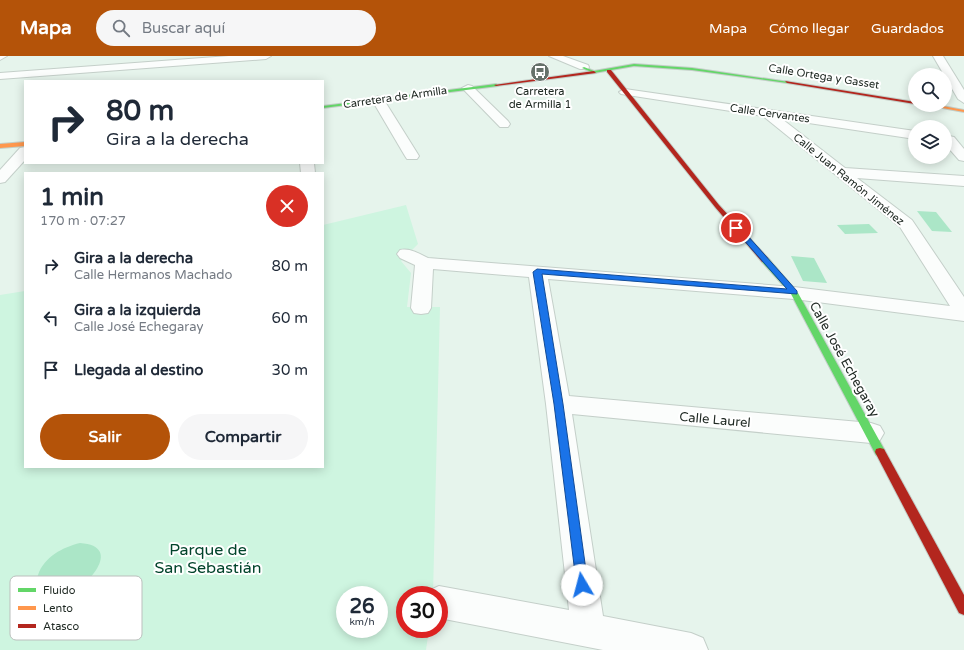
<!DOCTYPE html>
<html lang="es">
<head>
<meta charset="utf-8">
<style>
  body { margin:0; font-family:"Varela Round",sans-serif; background:#f6f6f7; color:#1f2937; height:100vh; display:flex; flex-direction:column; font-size:15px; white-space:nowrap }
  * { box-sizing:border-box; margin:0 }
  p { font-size:13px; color:#747a83 }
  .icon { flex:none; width:22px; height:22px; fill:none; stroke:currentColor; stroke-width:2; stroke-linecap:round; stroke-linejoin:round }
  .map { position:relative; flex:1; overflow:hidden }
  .sheet { position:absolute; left:24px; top:116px; width:300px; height:296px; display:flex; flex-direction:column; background:#fff; border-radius:0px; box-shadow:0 2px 10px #0003 }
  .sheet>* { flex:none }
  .guide { position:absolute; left:24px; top:24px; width:300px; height:84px; border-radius:0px; box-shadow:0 2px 10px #0003; background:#fff; color:#1f2937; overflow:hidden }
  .buttons { position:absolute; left:908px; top:12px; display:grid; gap:8px }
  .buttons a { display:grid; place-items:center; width:44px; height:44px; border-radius:50%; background:#fff; box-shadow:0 2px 10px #0003; font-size:20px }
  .speed { position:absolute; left:336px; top:530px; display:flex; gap:8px; font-size:20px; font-weight:700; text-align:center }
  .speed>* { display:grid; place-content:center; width:52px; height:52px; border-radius:50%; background:#fff; box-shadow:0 2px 10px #0003; line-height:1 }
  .speed small { font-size:10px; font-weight:400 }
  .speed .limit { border:6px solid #d22; background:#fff; color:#111 }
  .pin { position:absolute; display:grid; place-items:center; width:34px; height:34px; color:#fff; margin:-17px; border:2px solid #fff; border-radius:50%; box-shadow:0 1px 4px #0007 }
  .me { position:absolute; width:44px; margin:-22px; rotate:352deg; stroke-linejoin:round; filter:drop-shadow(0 0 3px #0008) }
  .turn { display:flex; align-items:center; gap:14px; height:84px; padding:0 16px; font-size:18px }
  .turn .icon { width:52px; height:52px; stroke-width:2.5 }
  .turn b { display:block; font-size:28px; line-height:34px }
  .round { display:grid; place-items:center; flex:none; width:42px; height:42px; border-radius:21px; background:#f6f6f7 }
  .headline { display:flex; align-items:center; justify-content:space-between; height:68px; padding:0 16px }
  h1 { font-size:24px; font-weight:800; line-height:30px }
  .button { display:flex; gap:8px; margin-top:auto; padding:8px 16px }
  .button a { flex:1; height:46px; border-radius:24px; background:#b45309; color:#fff; font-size:16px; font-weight:800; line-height:46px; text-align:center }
  .button a+a { background:#f6f6f7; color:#1f2937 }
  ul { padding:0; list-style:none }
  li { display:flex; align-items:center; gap:12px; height:52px; padding:0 16px }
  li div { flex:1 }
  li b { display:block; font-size:15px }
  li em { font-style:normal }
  header { display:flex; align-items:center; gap:24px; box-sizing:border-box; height:56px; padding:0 20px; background:#b45309; color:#fff }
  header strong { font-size:19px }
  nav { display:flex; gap:22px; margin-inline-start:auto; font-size:14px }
  .search { width:280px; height:36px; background:#f6f6f7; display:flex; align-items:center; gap:10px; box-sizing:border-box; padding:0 14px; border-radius:22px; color:#747a83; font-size:15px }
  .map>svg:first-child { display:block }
  .green { fill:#cef5e0; fill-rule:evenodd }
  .water { fill:#abe6c7 }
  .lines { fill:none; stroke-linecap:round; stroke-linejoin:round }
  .street-casing { stroke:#c4cfc9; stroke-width:2 }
  .fast-casing { stroke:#c4cfc9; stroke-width:2 }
  .slow-casing { stroke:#c4cfc9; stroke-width:2 }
  .jam-casing { stroke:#c4cfc9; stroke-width:2 }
  .street { fill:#fbfdfc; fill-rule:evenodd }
  .fast { fill:#63d668; fill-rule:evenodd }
  .slow { fill:#ff974d; fill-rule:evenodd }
  .jam { fill:#b3261e; fill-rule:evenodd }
  .route { fill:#1a73e8; stroke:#114b97 }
  .labels { text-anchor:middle; stroke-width:4; stroke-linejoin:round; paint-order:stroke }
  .far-street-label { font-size:11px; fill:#202a24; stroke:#fff }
  .far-poi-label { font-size:11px; fill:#202a24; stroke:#fff }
  .street-label { font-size:13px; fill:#202a24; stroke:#fff }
  .near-park-label { font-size:16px; fill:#01442b; stroke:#fff }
  .key { fill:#fff; stroke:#bcbfbd; stroke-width:1 }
  .key-label { font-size:11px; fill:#202a24 }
</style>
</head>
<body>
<header>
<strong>Mapa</strong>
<div class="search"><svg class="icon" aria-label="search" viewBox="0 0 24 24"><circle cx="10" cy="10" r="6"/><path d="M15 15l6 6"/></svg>Buscar aquí</div>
<nav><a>Mapa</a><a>Cómo llegar</a><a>Guardados</a></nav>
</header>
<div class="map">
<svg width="964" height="594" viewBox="0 0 964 594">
  <rect width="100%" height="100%" fill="#e6f4ec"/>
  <path class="green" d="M406,149L418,188L401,205L411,217L407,251H440L433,539H405V573H429L426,594H0V239L25,235V411H323V169ZM345,539H379V573H345Z"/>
  <g class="water">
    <polygon points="917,155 936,156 952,176 932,175"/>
    <polygon points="869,168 878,177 845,178 837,169"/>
    <polygon points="791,200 814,202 827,227 803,225"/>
    <path d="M80,487C125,490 87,533 62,541C47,545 32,536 38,519C44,501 63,491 80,487Z"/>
  </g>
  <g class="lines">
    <defs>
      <g id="street">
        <polygon points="0,0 7,0 0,4"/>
        <polygon points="229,0 271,0 266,3 0,23 0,17"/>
        <polygon points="549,0 563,0 588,9 589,11 588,13 580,13"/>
        <polygon points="933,0 943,0 964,34 964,47 958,43"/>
        <polygon points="468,29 472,30 508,65 510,68 508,71 500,71 464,34 462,32"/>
        <path d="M625,33L915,75V83L782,63L845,112L964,120V130L857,122L912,164L964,241V265L794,243L548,223L569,340L871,367L880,370L884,377L880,384L871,387L572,358L603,560L691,577L703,582L708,594H603L439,562V539H426L428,535L439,530L569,554L546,348L529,221L433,213L431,252L428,257L421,258L414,257L411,252L415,209L400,202L397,198L400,194C410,192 418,197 428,202L794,231L950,250L900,171L763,60L621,38L619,36Z"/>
        <polygon points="378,40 384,44 419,100 417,103 407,103 405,100 372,44"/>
        <polygon points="949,80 954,81 964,93 964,105 959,104 945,88 945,81"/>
        <polygon points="25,91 25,104 5,126 0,127 0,114 20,92"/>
        <polygon points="300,107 314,107 315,117 301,117"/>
      </g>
      <g id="fast">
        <polygon points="634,8 692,12 789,26 787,27 692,14 634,10 594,17 582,12 584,11 594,15"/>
        <polygon points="496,28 498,30 323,52 323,50"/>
        <polygon points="762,202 768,202 798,237 884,393 885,396 884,399 880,400 876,399 791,238 762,206"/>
      </g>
      <g id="slow">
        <polygon points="926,49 937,49 964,54 964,56"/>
        <polygon points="25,86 25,90 0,92 0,88"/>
      </g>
      <g id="jam">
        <polygon points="607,14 611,14 719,149 768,202 768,206 762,206 715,151 607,16"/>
        <polygon points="594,15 596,17 496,30 494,29"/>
        <polygon points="785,25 915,46 915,48 787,27"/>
        <polygon points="880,392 884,393 964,539 964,559 959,557 875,396 876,393"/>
      </g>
    </defs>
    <use href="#street" class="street-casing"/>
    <use href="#fast" class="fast-casing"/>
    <use href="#slow" class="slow-casing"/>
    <use href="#jam" class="jam-casing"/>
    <use href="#street" class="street"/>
    <use href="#fast" class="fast"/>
    <use href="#slow" class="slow"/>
    <use href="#jam" class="jam"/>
  </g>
  <polygon class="route" points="734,170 739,170 797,235 797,238 542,218 563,348 588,529 587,533 582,535 577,533 554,348 533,216 537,213 787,233 734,173"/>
  <defs>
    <symbol id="bus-disc" viewBox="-11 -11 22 22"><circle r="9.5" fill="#65716a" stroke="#fff"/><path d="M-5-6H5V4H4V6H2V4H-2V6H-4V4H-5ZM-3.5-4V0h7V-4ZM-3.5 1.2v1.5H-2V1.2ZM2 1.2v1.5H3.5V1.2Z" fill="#fff"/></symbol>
  </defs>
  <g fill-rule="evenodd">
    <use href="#bus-disc" x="529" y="5" width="22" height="22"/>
  </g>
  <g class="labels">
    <g class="far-street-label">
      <text transform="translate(824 20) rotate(9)" y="4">Calle Ortega y Gasset</text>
      <text transform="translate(395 41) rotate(-8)" y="4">Carretera de Armilla</text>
      <text transform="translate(770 57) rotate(8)" y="4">Calle Cervantes</text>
      <text transform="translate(849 123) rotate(39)" y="4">Calle Juan Ramón Jiménez</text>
    </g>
    <g class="far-poi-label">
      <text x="540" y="39">Carretera<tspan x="540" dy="13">de Armilla 1</tspan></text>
    </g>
    <g class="street-label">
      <text transform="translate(845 303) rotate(61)" y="5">Calle José Echegaray</text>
      <text transform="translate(715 363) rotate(5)" y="5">Calle Laurel</text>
    </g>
    <g class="near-park-label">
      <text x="208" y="499">Parque de<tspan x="208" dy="18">San Sebastián</tspan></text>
    </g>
  </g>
  <rect x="10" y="520" width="132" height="64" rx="6" class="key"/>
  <rect x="18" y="532" width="18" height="4" fill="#63d668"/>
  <rect x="18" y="550" width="18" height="4" fill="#ff974d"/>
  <rect x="18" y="568" width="18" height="4" fill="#b3261e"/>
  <g class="key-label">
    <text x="43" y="538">Fluido</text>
    <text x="43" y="556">Lento</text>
    <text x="43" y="574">Atasco</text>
  </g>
</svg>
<div class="buttons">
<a><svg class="icon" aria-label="search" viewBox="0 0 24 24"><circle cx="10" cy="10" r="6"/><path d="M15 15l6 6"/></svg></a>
<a><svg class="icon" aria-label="layers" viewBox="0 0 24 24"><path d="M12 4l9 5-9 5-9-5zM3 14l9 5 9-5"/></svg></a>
</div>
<div class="speed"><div>26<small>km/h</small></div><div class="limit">30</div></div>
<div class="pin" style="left:736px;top:172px;background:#d93025"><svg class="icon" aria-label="arrive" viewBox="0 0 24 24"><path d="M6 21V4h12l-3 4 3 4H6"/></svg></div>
<svg class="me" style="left:582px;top:529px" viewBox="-20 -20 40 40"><circle r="19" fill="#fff"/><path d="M0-13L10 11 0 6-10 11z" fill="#1a73e8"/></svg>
<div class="guide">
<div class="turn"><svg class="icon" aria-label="right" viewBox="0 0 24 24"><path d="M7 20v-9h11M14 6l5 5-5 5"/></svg><div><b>80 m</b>Gira a la derecha</div></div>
</div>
<section class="sheet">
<div class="headline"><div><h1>1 min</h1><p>170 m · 07:27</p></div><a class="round" style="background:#d93025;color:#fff"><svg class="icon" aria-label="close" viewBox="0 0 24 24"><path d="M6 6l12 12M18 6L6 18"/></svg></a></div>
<ul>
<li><svg class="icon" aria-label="right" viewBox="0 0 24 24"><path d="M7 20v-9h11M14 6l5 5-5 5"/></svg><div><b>Gira a la derecha</b><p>Calle Hermanos Machado</p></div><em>80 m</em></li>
<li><svg class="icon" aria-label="left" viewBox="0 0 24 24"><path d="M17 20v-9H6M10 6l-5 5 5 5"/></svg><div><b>Gira a la izquierda</b><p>Calle José Echegaray</p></div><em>60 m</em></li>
<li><svg class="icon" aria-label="arrive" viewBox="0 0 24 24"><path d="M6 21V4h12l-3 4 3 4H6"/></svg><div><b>Llegada al destino</b></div><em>30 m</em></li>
</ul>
<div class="button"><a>Salir</a><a>Compartir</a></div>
</section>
</div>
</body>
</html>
